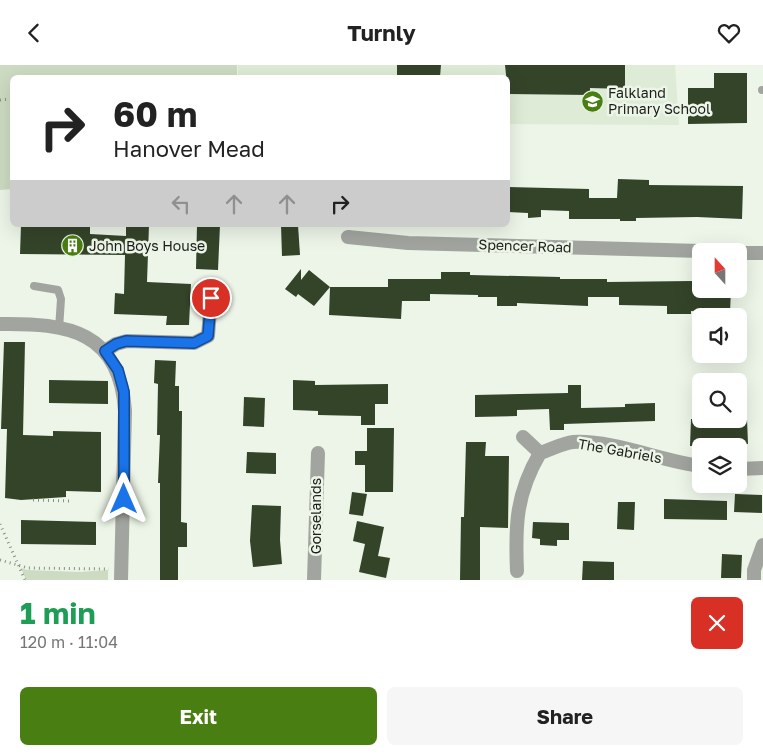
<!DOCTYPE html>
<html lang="en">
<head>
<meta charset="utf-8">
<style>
  body { margin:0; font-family:"Golos Text",sans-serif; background:#f6f6f6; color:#222; height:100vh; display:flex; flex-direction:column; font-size:19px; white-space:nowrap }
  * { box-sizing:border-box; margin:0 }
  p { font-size:16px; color:#767676 }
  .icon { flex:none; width:28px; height:28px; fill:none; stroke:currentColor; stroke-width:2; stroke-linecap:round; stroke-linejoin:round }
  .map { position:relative; height:515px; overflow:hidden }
  .side { display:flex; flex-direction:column; background:#fff; flex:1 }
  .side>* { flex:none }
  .hud { position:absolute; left:10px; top:10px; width:500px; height:152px; border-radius:8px; box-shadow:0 5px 20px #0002; background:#fff; color:#222; overflow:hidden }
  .needle { width:32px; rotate:339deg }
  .tools { position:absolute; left:692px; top:178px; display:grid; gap:10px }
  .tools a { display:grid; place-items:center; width:55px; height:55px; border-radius:8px; background:#fff; box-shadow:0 5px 20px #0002; font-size:25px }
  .pin { position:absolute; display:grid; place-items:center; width:42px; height:42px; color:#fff; margin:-21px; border:2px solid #fff; border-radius:50%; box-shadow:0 1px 5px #0007 }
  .me { position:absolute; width:55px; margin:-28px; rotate:0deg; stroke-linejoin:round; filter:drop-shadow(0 0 4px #0008) }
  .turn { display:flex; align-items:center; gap:18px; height:105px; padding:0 20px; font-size:22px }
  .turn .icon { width:65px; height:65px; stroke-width:2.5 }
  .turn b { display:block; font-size:35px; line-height:42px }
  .lanes { display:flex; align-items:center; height:48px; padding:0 20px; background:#0003; justify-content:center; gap:25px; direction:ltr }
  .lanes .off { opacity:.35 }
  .round { display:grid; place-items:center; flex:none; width:52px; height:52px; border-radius:8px; background:#f6f6f6 }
  .summary { display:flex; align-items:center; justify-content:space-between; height:85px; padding:0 20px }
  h1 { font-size:30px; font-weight:700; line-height:38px; color:#1e9e55 }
  .button { display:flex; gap:10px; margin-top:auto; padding:10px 20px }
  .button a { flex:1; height:58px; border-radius:8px; background:#497e12; color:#fff; font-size:20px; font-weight:700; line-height:58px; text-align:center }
  .button a+a { background:#f6f6f6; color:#222 }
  header { display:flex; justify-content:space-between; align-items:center; height:65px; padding:0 20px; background:#fff; font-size:22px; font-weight:700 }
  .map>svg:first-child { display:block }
  .built { fill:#deebd6 }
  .green { fill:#ccdbc2 }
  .building { fill:#344429 }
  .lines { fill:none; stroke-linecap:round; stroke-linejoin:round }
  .path { stroke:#898f85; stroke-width:3; stroke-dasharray:1 4; stroke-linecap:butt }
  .service { stroke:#a2a59f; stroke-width:8 }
  .minor { stroke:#a2a59f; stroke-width:14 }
  .route-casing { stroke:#114b97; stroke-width:12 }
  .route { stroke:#1a73e8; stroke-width:9 }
  .labels { text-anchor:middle; stroke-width:5; stroke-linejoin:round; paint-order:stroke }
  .poi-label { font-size:14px; fill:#1a1d18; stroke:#ecf5e7; text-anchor:start }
  .street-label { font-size:14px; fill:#1a1d18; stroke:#ecf5e7 }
</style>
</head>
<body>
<header><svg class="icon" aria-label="back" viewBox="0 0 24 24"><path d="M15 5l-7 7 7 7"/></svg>Turnly<svg class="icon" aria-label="heart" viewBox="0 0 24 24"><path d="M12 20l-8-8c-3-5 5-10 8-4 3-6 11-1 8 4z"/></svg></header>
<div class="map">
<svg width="763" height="515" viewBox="0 0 763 515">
  <rect width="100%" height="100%" fill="#ecf5e7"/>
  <polygon class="built" points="238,0 675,0 679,60 508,59 508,12 238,12"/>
  <g class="green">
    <polygon points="0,0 237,0 237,12 12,12 12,124 0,125"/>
    <polygon points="21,503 27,505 80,507 108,505 108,515 26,515"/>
  </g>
  <g class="building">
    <polygon points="397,0 441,0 440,12 397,12"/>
    <polygon points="505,0 625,0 625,24 590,23 590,30 508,29"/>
    <polygon points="714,8 747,8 747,58 688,59 688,23 714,23"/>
    <polygon points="618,114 649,115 649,120 743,121 742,154 697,152 636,153 636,156 620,156 620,154 569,154 569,146 541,145 541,152 528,153 528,148 508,147 508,122 589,124 589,133 617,133"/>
    <polygon points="21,160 90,160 90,169 126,171 126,160 149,160 147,217 191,219 189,260 166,260 167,251 114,249 115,228 124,229 125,190 20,189"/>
    <polygon points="197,160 220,160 218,205 196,204"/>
    <polygon points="281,160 298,160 300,190 282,191"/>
    <polygon points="301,204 301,215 309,205 330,222 314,241 298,229 296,232 285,224"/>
    <polygon points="441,207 470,207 470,210 560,212 560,214 607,214 607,217 692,216 692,226 717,228 717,224 731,224 730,248 691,246 691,249 667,249 667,241 619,240 619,232 588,232 588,241 517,238 517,241 497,241 497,232 478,232 478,230 430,229 430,236 402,236 401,254 329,250 330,222 388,222 388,214 441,214"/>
    <polygon points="4,277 25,277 23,370 53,371 53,366 101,367 101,427 66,426 66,432 21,435 5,433 7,364 1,364"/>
    <polygon points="155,295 176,296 175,321 179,321 179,346 182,346 181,457 187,458 187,482 178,482 178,515 160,515 160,418 158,418 160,370 157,370 158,319 154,318"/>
    <polygon points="49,315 108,316 108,339 49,338"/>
    <polygon points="293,315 315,316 315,320 388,319 388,339 375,339 375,360 361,360 361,351 318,350 318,346 293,345"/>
    <polygon points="568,320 581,320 581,343 625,342 625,339 655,338 655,356 564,359 564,365 550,365 549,344 517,345 517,351 475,352 475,330 568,328"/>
    <polygon points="244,332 265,333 264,362 243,361"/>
    <polygon points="691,354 747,354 748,379 690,381"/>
    <polygon points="367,363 394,363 393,427 365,427 365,400 355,400 355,386 367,386"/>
    <polygon points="466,377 486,377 485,391 509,391 508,463 480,462 480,515 460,515 461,452 464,452"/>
    <polygon points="247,387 276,388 276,409 246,408"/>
    <polygon points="352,427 367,429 363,451 349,449"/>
    <polygon points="735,429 762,430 762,448 734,447"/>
    <polygon points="664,434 727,436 727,455 664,454"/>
    <polygon points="618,437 635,437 634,465 617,464"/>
    <polygon points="252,440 281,441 280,475 282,499 253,502 250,476"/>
    <polygon points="21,455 96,457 96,480 21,479"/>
    <polygon points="357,456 384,462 378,491 390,493 386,513 359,507 365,479 353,476"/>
    <polygon points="533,457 569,458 569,475 557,475 557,481 540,480 540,474 532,473"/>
    <polygon points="722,489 742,490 741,513 721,513"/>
    <polygon points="583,496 614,497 614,515 582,515"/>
  </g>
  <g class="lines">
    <g class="path">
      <polyline points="0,35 12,34"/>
      <polyline points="33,435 71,436"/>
      <polyline points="0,459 25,515"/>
      <polyline points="0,495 28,503 109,504"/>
    </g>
    <g class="service">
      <polyline points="762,25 763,25"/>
      <polyline points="34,221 58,225 61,234 59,264"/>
    </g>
    <g class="minor">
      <polyline points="348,172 408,178 701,186"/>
      <polyline points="739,188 763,188"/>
      <path d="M0,259C68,258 120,266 125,346L121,515"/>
      <polyline points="105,286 116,279 127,276 194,278 208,271 211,233"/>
      <polyline points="523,372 540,388"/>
      <polyline points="739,404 763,403"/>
      <path d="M517,506C515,460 516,429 540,388C550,385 563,378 573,377C614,375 661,396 701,401"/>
      <polyline points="314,515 318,388"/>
      <polyline points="754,515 754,505 763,480"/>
    </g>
  </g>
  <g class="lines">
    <defs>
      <polyline id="route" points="124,434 124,327 118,305 105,286 116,279 126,276 194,278 208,271 211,233"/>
    </defs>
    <use href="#route" class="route-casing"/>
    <use href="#route" class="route"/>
  </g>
  <defs>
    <symbol id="school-disc" viewBox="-11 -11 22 22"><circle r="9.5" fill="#497e12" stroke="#ecf5e7"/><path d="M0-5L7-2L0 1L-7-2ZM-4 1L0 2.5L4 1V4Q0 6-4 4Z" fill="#fff"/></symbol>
    <symbol id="building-disc" viewBox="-11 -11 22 22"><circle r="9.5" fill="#497e12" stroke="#ecf5e7"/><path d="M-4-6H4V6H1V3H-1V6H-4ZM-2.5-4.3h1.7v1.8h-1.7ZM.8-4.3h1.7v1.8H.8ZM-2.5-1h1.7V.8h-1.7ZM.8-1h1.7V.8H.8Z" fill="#fff"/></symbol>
  </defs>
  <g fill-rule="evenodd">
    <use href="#school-disc" x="580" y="24" width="25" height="25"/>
    <use href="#building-disc" x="60" y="168" width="25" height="25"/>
  </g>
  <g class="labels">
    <g class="poi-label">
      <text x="608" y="33">Falkland<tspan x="608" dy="16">Primary School</tspan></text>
      <text x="89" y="186">John Boys House</text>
    </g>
    <g class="street-label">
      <text transform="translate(525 181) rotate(2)" y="5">Spencer Road</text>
      <text transform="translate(620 386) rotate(10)" y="5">The Gabriels</text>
      <text transform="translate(316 451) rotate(-90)" y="5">Gorselands</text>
    </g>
  </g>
</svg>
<div class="tools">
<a><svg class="needle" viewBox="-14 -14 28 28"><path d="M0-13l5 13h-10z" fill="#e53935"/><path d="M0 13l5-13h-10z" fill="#767676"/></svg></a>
<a><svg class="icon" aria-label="sound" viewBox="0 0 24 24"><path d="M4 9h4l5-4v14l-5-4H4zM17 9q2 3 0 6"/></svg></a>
<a><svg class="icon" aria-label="search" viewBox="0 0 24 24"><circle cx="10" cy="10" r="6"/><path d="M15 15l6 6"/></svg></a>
<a><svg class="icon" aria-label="layers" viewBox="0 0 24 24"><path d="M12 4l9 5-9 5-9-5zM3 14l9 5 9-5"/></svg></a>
</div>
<div class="pin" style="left:211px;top:233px;background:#d93025"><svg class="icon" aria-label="arrive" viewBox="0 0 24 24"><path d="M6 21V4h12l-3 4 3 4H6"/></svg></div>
<svg class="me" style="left:124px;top:434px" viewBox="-20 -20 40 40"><path d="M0-17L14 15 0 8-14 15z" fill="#1a73e8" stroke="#fff" stroke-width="4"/></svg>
<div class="hud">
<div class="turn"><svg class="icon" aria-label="right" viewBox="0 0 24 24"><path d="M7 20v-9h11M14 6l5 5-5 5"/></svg><div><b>60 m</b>Hanover Mead</div></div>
<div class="lanes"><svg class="icon off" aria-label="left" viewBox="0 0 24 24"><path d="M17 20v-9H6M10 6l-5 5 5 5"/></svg><svg class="icon off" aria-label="ahead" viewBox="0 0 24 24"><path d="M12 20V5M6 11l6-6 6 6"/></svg><svg class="icon off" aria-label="ahead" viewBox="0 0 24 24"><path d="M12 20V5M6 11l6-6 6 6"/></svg><svg class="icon" aria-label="right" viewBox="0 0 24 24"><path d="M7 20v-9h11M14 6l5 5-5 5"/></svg></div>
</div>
</div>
<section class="side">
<div class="summary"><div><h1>1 min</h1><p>120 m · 11:04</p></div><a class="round" style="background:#d93025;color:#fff"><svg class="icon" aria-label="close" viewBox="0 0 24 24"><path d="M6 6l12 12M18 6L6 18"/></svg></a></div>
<div class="button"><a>Exit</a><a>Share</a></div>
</section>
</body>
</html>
